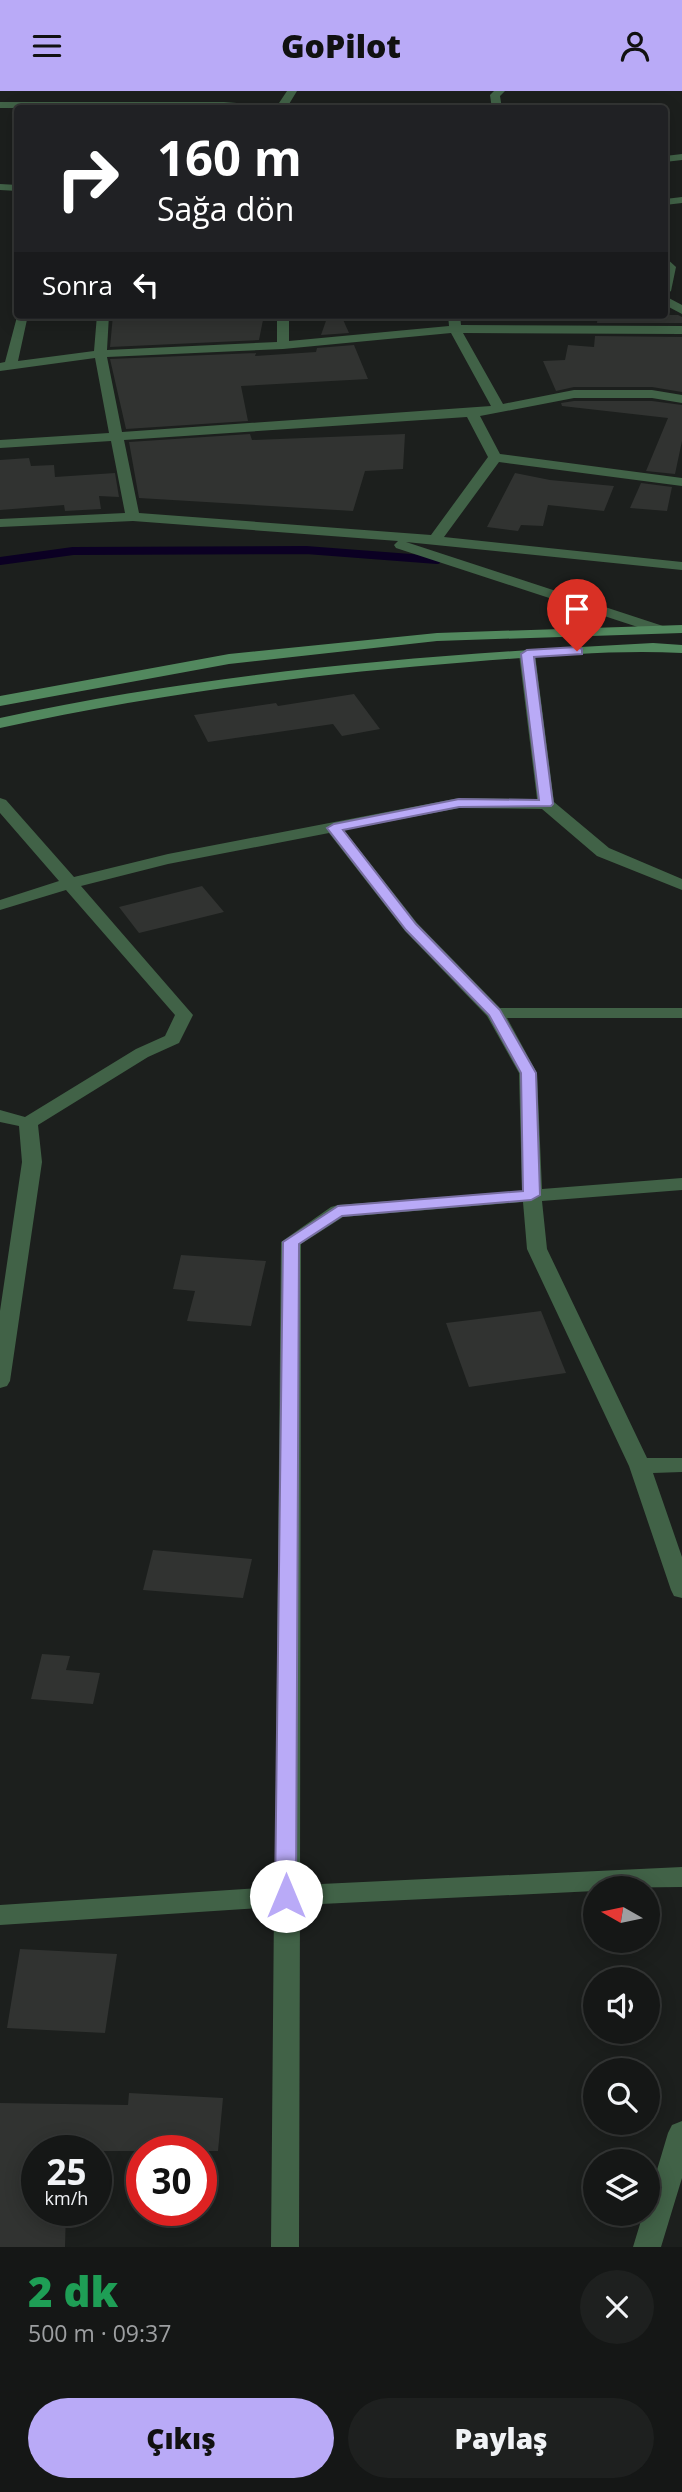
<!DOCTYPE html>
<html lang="tr">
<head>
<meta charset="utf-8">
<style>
  body { margin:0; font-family:"Open Sans",sans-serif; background:#1e201f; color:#f1f3f6; height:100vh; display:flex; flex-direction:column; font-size:26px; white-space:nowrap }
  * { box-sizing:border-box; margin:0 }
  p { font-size:23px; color:#9d9fa1 }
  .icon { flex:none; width:38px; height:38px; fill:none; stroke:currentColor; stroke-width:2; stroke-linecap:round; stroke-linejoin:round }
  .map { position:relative; height:2156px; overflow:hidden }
  .sheet { display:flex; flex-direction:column; background:#151716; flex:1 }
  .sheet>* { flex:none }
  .guide { position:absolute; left:14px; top:14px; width:654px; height:214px; border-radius:7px; box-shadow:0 4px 18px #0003,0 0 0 2px #343635; background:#202124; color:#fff; overflow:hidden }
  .needle { width:46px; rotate:279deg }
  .tools { position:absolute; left:583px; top:1785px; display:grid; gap:14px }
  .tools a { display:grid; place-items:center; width:77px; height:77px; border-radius:50%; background:#151716; box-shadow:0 4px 18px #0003,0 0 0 2px #343635; font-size:35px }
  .speed { position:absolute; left:21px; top:2044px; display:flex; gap:14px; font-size:35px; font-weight:700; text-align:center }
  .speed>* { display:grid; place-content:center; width:91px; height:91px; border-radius:50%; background:#151716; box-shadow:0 4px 18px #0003,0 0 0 2px #343635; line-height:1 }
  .speed small { font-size:18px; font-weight:400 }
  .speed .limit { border:10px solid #d22; background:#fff; color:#111 }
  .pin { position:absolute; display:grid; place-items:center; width:60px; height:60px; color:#fff; margin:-72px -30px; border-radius:50% 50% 50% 0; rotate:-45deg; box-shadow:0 0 7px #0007 }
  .pin .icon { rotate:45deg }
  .me { position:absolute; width:77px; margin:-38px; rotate:0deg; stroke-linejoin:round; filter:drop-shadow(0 0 5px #0008) }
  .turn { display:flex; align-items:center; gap:24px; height:147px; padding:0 28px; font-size:32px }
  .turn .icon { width:91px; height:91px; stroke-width:2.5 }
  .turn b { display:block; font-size:49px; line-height:60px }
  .then { display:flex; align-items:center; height:66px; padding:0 28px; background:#0003; gap:14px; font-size:26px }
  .round { display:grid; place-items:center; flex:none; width:74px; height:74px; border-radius:37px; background:#1e201f }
  .head { display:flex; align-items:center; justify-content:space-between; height:119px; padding:0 28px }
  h1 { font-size:42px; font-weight:800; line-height:52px; color:#1e9e55 }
  .primary-button { display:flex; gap:14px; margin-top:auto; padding:14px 28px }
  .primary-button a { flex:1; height:80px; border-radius:42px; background:#b9aaf7; color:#111; font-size:28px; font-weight:800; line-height:80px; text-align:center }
  .primary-button a+a { background:#1e201f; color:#f1f3f6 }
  header { display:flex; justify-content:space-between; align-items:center; height:91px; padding:0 28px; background:#b9aaf7; color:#111; font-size:32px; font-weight:800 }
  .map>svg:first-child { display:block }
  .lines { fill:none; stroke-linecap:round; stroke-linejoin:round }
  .stream { stroke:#0b0023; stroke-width:8 }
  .building { fill:#313331 }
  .minor { fill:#416247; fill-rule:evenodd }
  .secondary { fill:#52885e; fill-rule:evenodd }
  .route { fill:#b9aaf7; stroke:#786ea1; stroke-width:2 }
</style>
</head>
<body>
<header><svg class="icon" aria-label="menu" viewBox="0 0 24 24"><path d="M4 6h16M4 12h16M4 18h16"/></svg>GoPilot<svg class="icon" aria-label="person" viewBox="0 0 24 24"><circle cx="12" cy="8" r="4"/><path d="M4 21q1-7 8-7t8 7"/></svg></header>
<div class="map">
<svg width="682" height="2156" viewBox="0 0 682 2156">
  <rect width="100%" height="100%" fill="#1c1f1d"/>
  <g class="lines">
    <polyline class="stream" points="0,470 73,460 306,459 437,469"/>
  </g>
  <g class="building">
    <polygon points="113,224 264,224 259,249 110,256"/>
    <polygon points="328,224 341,224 349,242 321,244"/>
    <polygon points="598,224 678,224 682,226 682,232 597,232"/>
    <polygon points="595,245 682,246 682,301 652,296 574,296 556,300 543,270 565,269 568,254 594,256"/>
    <polygon points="354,254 368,288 241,295 248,330 126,338 110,268 256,262 255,265 316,261 317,257"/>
    <polygon points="574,310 652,310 682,314 682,350 675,383 646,380 668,327 562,315 561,312"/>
    <polygon points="250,343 252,349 405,343 403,378 365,380 353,420 139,407 129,351"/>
    <polygon points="29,367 31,375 54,374 55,386 115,382 119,406 99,405 101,418 65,420 64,414 0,419 0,369"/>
    <polygon points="515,382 550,389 614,395 604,420 548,414 543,435 521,434 518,440 487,436"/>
    <polygon points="641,392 672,396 667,420 630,417"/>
    <polygon points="354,603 380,638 342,645 333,633 208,651 194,624 276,612 278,615"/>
    <polygon points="202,795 224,821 139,842 119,816"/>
    <polygon points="181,1164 266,1170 251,1235 187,1230 195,1200 173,1198"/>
    <polygon points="541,1220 566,1282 469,1296 446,1232"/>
    <polygon points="153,1459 252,1468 243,1507 143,1499"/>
    <polygon points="42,1563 70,1565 66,1579 100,1582 93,1613 31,1608"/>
    <polygon points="20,1858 117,1863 105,1942 7,1937"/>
    <polygon points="129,2002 223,2007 218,2060 37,2060 37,2119 66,2119 65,2156 0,2156 0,2012 128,2014"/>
  </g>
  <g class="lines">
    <g class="minor">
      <polygon points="287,0 297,0 286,18 0,17 0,11 224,11 277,15"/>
      <polygon points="494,0 505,0 500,5 502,18 492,18 490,4"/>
      <polygon points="682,63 682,69 665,71 665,65"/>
      <polygon points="0,93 18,94 18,100 0,99"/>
      <polygon points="682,106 682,112 665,114 665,108"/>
      <polygon points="665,166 676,176 671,200 665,204"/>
      <polygon points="665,205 682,214 682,223 665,214"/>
      <path d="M18,222V224H28L18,270L94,260L97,224H109L107,259L277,251V224H289V250L449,235L448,224H460L461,234L682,235V243L463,242L503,313L574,299H652L682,304V312L652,307H574L480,325L500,363L682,387V395L499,371L444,446L682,471V479L406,451L663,535L665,538L663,541H653L396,457L394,454L398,450L133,430L0,436V428L125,422L111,350L0,357V349L109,342L95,267L0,280V272L5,271ZM451,242L491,315L122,341L107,266L283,258ZM467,326L488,366L431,444L139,422L124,349Z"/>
      <polygon points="527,558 535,563 554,711 609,757 682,788 682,799 597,765 542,718 459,717 344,739 417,832 500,917 682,917 682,927 507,927 537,982 542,1098 682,1087 682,1099 542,1110 547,1158 647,1367 682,1367 682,1381 653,1382 682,1466 682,1507 674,1505 671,1499 629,1375 527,1158 523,1111 343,1126 301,1153 300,1794 682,1776 682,1796 595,1797 595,1800 300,1814 299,2156 271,2156 274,1816 0,1834 0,1814 275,1796 281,1151 331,1116 338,1114 522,1100 519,982 487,925 405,840 329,742 168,773 81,795 193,924 179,952 148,966 38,1034 42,1071 10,1290 7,1295 0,1297 0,1220 22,1071 19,1035 0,1031 0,1019 25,1026 136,958 165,945 175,924 66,799 0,819 0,809 59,790 0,722 0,707 6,709 74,786 168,763 459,707 537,708 519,563"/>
      <polygon points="682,2030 682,2087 661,2156 633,2156 643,2123 648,2123 648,2109 668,2042 672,2034"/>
    </g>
    <g class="secondary">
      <polygon points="682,534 682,542 437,550 229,573 0,615 0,605 229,563 437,542"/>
      <path d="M653,552L682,554V562C612,558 539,566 469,571C311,583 155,603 0,637V627C216,580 433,563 653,552Z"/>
    </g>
  </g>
  <polygon class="route" points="577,556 582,558 582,563 534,566 553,713 551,715 459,716 343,739 416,833 500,919 536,982 540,1104 531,1109 342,1125 299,1153 296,1805 293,1811 286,1813 278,1811 275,1805 283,1151 338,1115 523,1100 521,982 489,924 406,839 327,737 334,733 459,708 539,709 521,563 527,559"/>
</svg>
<div class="tools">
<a><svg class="needle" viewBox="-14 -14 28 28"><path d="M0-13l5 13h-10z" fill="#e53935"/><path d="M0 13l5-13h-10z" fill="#9d9fa1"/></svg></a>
<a><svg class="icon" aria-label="sound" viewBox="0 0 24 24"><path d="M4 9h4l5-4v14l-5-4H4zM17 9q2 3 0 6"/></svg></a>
<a><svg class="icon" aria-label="search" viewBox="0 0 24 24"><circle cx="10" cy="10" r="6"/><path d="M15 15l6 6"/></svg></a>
<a><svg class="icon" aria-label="layers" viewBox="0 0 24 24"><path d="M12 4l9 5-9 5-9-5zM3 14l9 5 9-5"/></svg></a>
</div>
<div class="speed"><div>25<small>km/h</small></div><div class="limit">30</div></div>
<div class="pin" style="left:577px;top:560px;background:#d93025"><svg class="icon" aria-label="arrive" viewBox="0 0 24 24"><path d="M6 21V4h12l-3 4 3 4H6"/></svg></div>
<svg class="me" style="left:286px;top:1805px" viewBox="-20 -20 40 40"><circle r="19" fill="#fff"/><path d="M0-13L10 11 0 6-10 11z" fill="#b9aaf7"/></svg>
<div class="guide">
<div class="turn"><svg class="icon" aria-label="right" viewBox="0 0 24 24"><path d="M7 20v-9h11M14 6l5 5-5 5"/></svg><div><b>160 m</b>Sağa dön</div></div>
<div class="then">Sonra<svg class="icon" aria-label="left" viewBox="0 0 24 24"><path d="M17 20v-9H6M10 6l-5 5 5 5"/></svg></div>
</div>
</div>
<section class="sheet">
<div class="head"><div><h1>2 dk</h1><p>500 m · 09:37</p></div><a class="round"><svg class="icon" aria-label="close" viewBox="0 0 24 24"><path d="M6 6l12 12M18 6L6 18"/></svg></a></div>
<div class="primary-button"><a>Çıkış</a><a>Paylaş</a></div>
</section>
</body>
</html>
